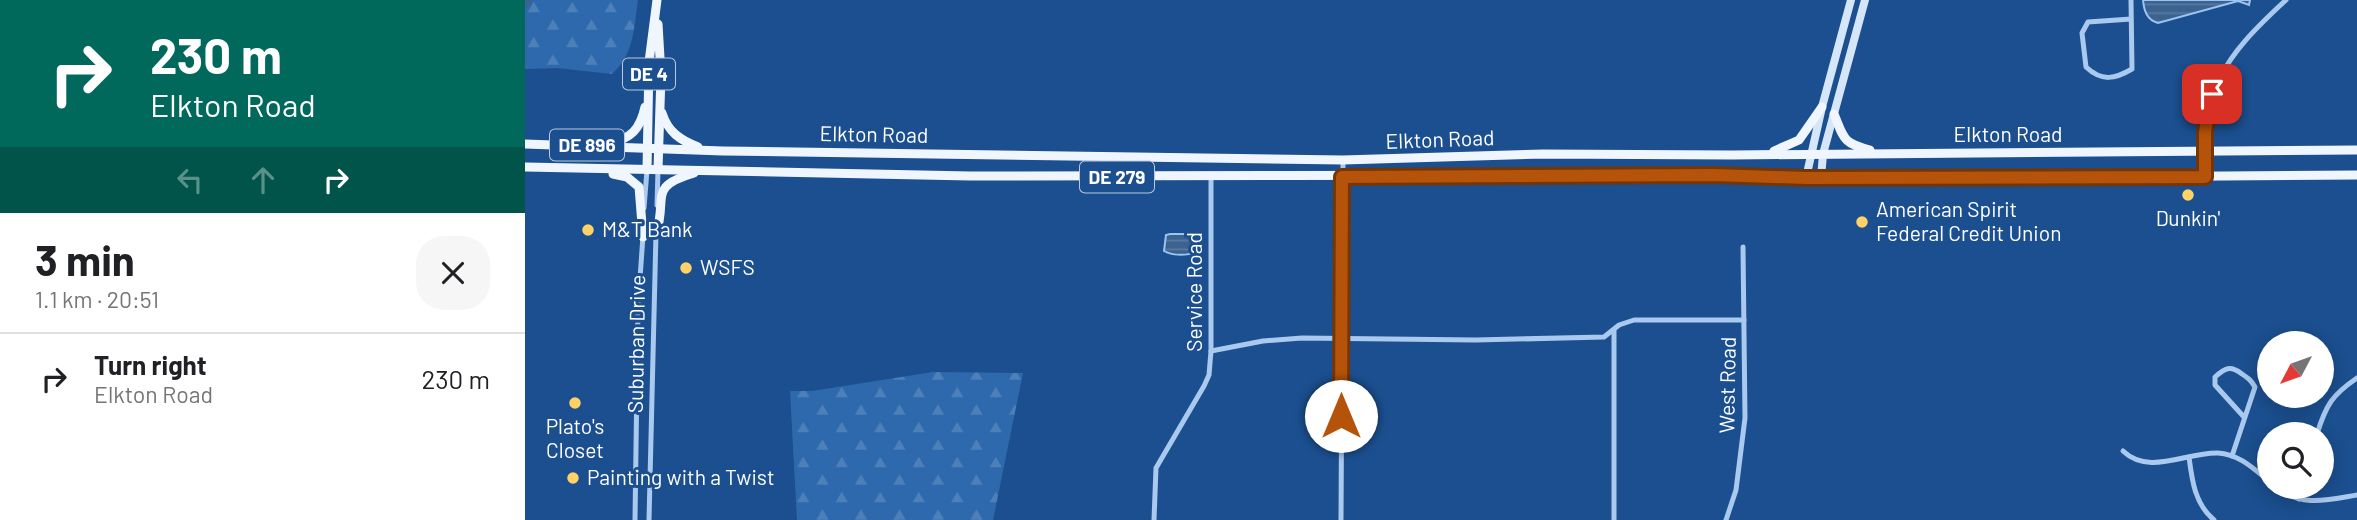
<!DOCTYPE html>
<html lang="en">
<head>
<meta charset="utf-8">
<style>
  body { margin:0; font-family:Barlow,sans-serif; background:#f6f6f6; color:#202124; height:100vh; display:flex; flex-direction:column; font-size:26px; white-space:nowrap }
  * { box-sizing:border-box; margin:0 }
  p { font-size:23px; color:#757577 }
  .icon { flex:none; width:38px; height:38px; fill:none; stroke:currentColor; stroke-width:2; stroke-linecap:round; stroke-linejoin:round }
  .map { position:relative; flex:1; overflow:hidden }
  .details { display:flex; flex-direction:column; background:#fff; width:525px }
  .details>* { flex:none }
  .hud { background:#00695c; color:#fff; overflow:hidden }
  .needle { width:46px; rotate:229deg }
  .controls { position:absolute; left:1732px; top:331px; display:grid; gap:14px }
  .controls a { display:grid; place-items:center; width:77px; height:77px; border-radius:50%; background:#fff; box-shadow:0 4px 18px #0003; font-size:35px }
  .pin { position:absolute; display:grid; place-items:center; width:60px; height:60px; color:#fff; margin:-30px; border-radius:14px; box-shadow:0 4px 10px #0006 }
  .me { position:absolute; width:77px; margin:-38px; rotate:0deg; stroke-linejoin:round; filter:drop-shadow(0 0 5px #0008) }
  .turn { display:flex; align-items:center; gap:24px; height:147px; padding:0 35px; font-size:32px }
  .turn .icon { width:91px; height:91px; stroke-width:2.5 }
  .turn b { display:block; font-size:49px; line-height:60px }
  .lanes { display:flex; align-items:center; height:66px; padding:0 35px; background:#0003; justify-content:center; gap:35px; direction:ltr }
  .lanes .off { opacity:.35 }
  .round { display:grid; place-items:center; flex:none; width:74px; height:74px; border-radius:28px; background:#f6f6f6 }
  .overview { display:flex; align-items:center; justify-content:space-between; height:119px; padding:0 35px }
  h1 { font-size:42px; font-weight:700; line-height:52px }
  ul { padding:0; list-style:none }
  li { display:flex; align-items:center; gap:21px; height:91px; padding:0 35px; border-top:2px solid #e0e0e0 }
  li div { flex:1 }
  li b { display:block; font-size:26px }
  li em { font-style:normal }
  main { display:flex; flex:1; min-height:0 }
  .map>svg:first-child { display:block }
  .forest { fill:url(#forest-firs) }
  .water { fill:url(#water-rules); stroke:#9cc4f0; stroke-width:2 }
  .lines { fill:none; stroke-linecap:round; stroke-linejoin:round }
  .river { stroke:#3c6290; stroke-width:12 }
  .street { stroke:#a9c9ee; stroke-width:5 }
  .secondary { stroke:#d6e6fa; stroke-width:8 }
  .primary { stroke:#f0f6ff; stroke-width:9 }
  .route-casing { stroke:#753606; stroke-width:18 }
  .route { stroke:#b45309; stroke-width:12 }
  .poi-dot { fill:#ffd166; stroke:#1b4f8f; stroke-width:2.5 }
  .labels { text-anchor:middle; stroke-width:6; stroke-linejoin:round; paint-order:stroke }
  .shield { fill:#1b4f8f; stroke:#bbcadd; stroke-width:2 }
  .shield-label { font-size:19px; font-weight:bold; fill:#fff }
  .street-label { font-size:21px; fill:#fff; stroke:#1b4f8f }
  .poi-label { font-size:21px; fill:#fff; stroke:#1b4f8f; text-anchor:start }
</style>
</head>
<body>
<main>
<section class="details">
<div class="hud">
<div class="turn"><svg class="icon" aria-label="right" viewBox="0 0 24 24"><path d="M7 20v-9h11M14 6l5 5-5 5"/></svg><div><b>230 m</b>Elkton Road</div></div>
<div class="lanes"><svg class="icon off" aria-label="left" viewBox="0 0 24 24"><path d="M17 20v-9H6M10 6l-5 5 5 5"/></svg><svg class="icon off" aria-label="ahead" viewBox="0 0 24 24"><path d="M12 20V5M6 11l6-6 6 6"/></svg><svg class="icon" aria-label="right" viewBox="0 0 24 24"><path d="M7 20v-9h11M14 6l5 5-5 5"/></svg></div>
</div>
<div class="overview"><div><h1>3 min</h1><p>1.1 km · 20:51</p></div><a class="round"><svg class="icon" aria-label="close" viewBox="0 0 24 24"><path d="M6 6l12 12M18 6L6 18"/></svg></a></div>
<ul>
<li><svg class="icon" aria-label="right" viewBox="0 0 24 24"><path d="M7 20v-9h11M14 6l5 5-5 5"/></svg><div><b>Turn right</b><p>Elkton Road</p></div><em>230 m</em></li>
</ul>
</section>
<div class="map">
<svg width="1832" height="520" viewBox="0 0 1832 520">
  <defs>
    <pattern id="forest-firs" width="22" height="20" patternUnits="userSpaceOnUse" patternTransform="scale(1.75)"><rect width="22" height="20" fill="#2e69ad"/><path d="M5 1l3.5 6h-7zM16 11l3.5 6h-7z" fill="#4d80b9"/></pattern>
    <pattern id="water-rules" width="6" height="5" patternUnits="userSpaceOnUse" patternTransform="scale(1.75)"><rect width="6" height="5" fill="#3c6290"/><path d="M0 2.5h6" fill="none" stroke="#597aa1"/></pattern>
  </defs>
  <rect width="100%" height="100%" fill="#1b4f8f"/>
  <g class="forest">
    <path d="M0,0H113C109,27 109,55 87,74L32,68L0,69Z"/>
    <polygon points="408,372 498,373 468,520 272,520 265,391 287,391"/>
  </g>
  <g class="water">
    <path d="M1618,0H1725L1724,5L1713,1L1633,23C1622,20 1619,11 1618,0Z"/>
    <path d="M645,234H668L672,237V251C664,256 648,256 639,251L641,235Z"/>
  </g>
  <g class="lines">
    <polyline class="river" points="0,1 1,0"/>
    <g class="street">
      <path d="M1606,19L1563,22L1557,33L1561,67C1577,82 1590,79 1607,69L1606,0"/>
      <path d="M1680,178C1679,86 1695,61 1761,0"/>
      <polyline points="132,205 133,170"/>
      <polyline points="119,208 122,170"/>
      <polyline points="1089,331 1089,520"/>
      <polyline points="686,351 738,341 777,338 951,340 1079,337 1094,325 1109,320 1219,320"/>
      <path d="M1792,434C1801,405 1807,395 1832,378"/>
      <path d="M1598,451C1624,476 1661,452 1693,453C1714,454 1729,469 1745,482"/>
      <path d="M1707,456L1730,387C1726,380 1723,378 1717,374C1705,365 1700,368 1690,377V385L1719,417"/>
      <path d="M1664,457C1667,481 1670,504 1689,520"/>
      <path d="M1751,486C1775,508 1803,500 1832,495"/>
      <polyline points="1774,499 1777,486"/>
      <polyline points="110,520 113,306 118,236"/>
      <polyline points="124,520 131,233"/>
      <polyline points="629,520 631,468 679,386 684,375 686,351 686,177"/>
      <polyline points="816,520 818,160"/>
      <polyline points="1201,520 1211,490 1220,418 1218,247"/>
    </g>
    <g class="secondary">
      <polyline points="1281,178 1297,107 1326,0"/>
      <polyline points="1296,178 1298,154 1340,0"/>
    </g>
    <g class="primary">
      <path d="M137,113C143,132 155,140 173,147"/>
      <path d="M1309,114C1319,138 1317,143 1345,150"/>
      <polyline points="0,144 198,151 818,160 1018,154 1207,155 1832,150"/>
      <path d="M84,144C106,138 115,130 120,107"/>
      <polyline points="1249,151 1274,140 1297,107"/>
      <polyline points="0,167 445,176 1189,175 1429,178 1832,175"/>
      <polyline points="133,169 136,75 133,24"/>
      <polyline points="122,170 124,62 132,0"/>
      <polyline points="88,174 102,177 114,187 118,237"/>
      <path d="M131,234C143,197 122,187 169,173"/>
    </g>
  </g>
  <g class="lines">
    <defs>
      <polyline id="route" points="816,416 817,177 1189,175 1281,178 1680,177 1680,132 1687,94"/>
    </defs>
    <use href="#route" class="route-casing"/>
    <use href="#route" class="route"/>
  </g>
  <g class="poi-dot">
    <circle cx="1663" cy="195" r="7"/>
    <circle cx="1337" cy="222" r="7"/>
    <circle cx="63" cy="230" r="7"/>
    <circle cx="161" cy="268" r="7"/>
    <circle cx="50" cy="403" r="7"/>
    <circle cx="48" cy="478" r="7"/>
  </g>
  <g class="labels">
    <g class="shield">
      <rect x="98" y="58.5" width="52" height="31" rx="5"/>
      <rect x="25" y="129.5" width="74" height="31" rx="5"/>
      <rect x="555" y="161.5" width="74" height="31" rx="5"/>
    </g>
    <g class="shield-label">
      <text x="124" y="81">DE 4</text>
      <text x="62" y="152">DE 896</text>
      <text x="592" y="184">DE 279</text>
    </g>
    <g class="street-label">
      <text transform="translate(349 135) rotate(1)" y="7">Elkton Road</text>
      <text x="1483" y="142">Elkton Road</text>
      <text transform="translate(915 140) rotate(-2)" y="7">Elkton Road</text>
      <text transform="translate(670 292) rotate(-90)" y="7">Service Road</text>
      <text transform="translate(112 344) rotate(-89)" y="7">Suburban Drive</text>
      <text transform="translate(1203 385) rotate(-89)" y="7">West Road</text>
    </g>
    <g class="poi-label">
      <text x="1351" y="217">American Spirit<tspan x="1351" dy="24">Federal Credit Union</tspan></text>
      <text x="1663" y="226" text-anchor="middle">Dunkin'</text>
      <text x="77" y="237">M&amp;T Bank</text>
      <text x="175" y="275">WSFS</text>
      <text x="50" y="434" text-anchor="middle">Plato's<tspan x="50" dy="24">Closet</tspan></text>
      <text x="62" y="485">Painting with a Twist</text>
    </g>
  </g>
</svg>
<div class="controls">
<a><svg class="needle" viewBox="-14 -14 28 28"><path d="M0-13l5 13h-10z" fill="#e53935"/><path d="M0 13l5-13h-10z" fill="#757577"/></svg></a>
<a><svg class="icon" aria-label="search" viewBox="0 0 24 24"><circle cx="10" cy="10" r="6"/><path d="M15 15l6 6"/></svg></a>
</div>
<div class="pin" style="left:1687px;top:94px;background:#d93025"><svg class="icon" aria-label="arrive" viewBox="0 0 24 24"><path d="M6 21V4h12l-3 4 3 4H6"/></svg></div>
<svg class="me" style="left:816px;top:416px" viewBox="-20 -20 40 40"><circle r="19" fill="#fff"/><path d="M0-13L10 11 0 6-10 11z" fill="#b45309"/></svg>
</div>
</main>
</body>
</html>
